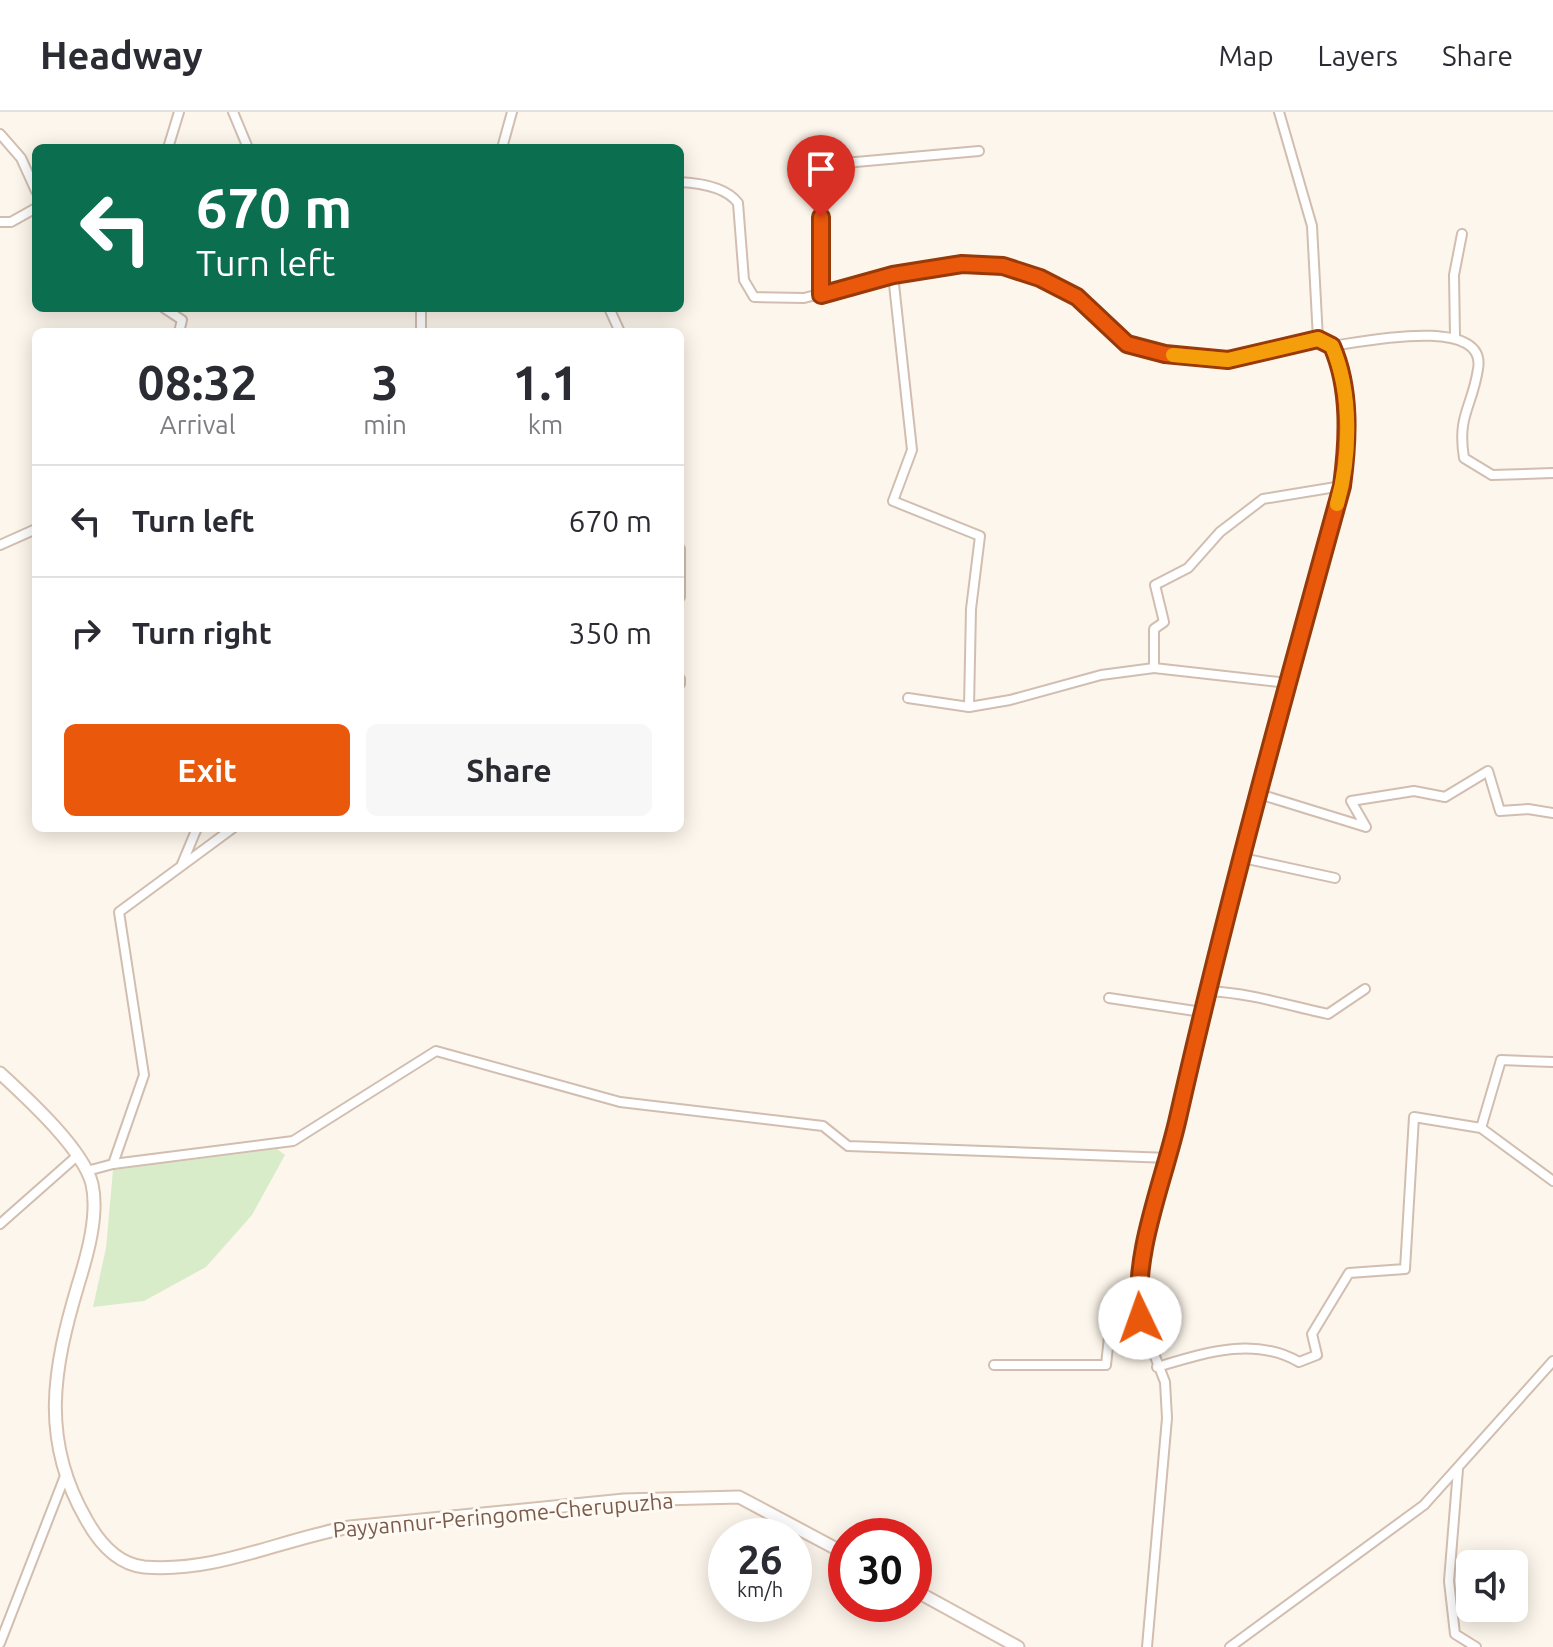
<!DOCTYPE html>
<html lang="en">
<head>
<meta charset="utf-8">
<style>
  body { margin:0; font-family:Ubuntu,sans-serif; background:#f7f7f7; color:#2b2b33; height:100vh; display:flex; flex-direction:column; font-size:30px; white-space:nowrap }
  * { box-sizing:border-box; margin:0 }
  p { font-size:26px; color:#7c7c81 }
  .icon { flex:none; width:44px; height:44px; fill:none; stroke:currentColor; stroke-width:2; stroke-linecap:round; stroke-linejoin:round }
  .map { position:relative; flex:1; overflow:hidden }
  .drawer { position:absolute; left:32px; top:216px; width:652px; height:504px; display:flex; flex-direction:column; background:#fff; border-radius:12px; box-shadow:0 4px 20px #0003 }
  .drawer>* { flex:none }
  .top-card { position:absolute; left:32px; top:32px; width:652px; height:168px; border-radius:12px; box-shadow:0 4px 20px #0003; background:#0b6e4f; color:#fff; overflow:hidden }
  .tools { position:absolute; left:1456px; top:1438px; display:grid; gap:16px }
  .tools a { display:grid; place-items:center; width:72px; height:72px; border-radius:12px; background:#fff; box-shadow:0 4px 20px #0003; font-size:40px }
  .speed { position:absolute; left:708px; top:1406px; display:flex; gap:16px; font-size:40px; font-weight:700; text-align:center }
  .speed>* { display:grid; place-content:center; width:104px; height:104px; border-radius:50%; background:#fff; box-shadow:0 4px 20px #0003; line-height:1 }
  .speed small { font-size:20px; font-weight:400 }
  .speed .limit { border:12px solid #d22; background:#fff; color:#111 }
  .pin { position:absolute; display:grid; place-items:center; width:68px; height:68px; color:#fff; margin:-82px -34px; border-radius:50% 50% 50% 0; rotate:-45deg; box-shadow:0 0 8px #0007 }
  .pin .icon { rotate:45deg }
  .me { position:absolute; width:88px; margin:-44px; rotate:357deg; stroke-linejoin:round; filter:drop-shadow(0 0 6px #0008) }
  .turn { display:flex; align-items:center; gap:28px; height:168px; padding:0 32px; font-size:36px }
  .turn .icon { width:104px; height:104px; stroke-width:2.5 }
  .turn b { display:block; font-size:56px; line-height:68px }
  .eta { display:flex; justify-content:space-evenly; align-items:center; height:136px; text-align:center }
  .eta b { font-size:48px; font-weight:700; line-height:56px }
  .action { display:flex; gap:16px; margin-top:auto; padding:16px 32px }
  .action a { flex:1; height:92px; border-radius:12px; background:#ea580c; color:#fff; font-size:32px; font-weight:700; line-height:92px; text-align:center }
  .action a+a { background:#f7f7f7; color:#2b2b33 }
  ul { padding:0; list-style:none }
  li { display:flex; align-items:center; gap:24px; height:112px; padding:0 32px; border-top:2px solid #e1e1e2 }
  li div { flex:1 }
  li b { display:block; font-size:30px }
  li em { font-style:normal }
  header { display:flex; align-items:center; gap:48px; box-sizing:border-box; height:112px; padding:0 40px; background:#fff; border-bottom:2px solid #e1e1e2 }
  header strong { font-size:38px }
  nav { display:flex; gap:44px; margin-inline-start:auto; font-size:28px }
  .map>svg:first-child { display:block }
  .green { fill:#d8ecc9 }
  .lines { fill:none; stroke-linecap:round; stroke-linejoin:round }
  .street-casing { stroke:#d1beb0; stroke-width:12 }
  .secondary-casing { stroke:#d6c0b0; stroke-width:15 }
  .street { stroke:#fff; stroke-width:8 }
  .secondary { stroke:#fff; stroke-width:11 }
  .route-casing { stroke:#983908; stroke-width:20 }
  .route { stroke:#ea580c; stroke-width:14 }
  .slow { stroke:#f59e0b; stroke-width:14 }
  .labels { text-anchor:middle; stroke-width:6; stroke-linejoin:round; paint-order:stroke }
  .street-label { font-size:22px; fill:#7a5c4d; stroke:#fffaf3 }
</style>
</head>
<body>
<header>
<strong>Headway</strong>
<nav><a>Map</a><a>Layers</a><a>Share</a></nav>
</header>
<div class="map">
<svg width="1553" height="1535" viewBox="0 0 1553 1535">
  <rect width="100%" height="100%" fill="#fdf6ec"/>
  <polygon class="green" points="277,1037 285,1043 252,1103 206,1155 144,1189 93,1195 106,1136 113,1058"/>
  <g class="lines">
    <defs>
      <g id="street">
        <polyline points="233,0 248,36"/>
        <polyline points="0,22 21,46 36,79"/>
        <polyline points="168,36 179,0"/>
        <polyline points="502,36 512,0"/>
        <path d="M680,70C699,71 726,75 738,91L744,168L754,185L804,186L893,163L962,152L1003,154L1040,166L1077,185L1127,232L1165,242L1228,248L1318,227"/>
        <polyline points="0,110 11,110 36,96"/>
        <polyline points="893,163 912,338 893,389 980,424 971,497 969,595"/>
        <polyline points="821,183 822,53 979,39"/>
        <polyline points="164,196 182,208 179,220"/>
        <polyline points="421,196 421,220"/>
        <polyline points="609,196 620,220"/>
        <polyline points="1455,225 1454,163 1462,122"/>
        <path d="M1332,234C1361,230 1488,203 1478,257C1472,296 1457,303 1464,346L1492,363L1553,361"/>
        <polyline points="0,433 36,417"/>
        <polyline points="680,437 680,485"/>
        <polyline points="1154,556 1288,571"/>
        <polyline points="680,567 680,572"/>
        <polyline points="908,586 969,595 1010,588 1101,563 1154,556 1154,517 1164,510 1155,473 1188,456 1220,420 1263,387 1342,374"/>
        <polyline points="1259,682 1366,715 1351,689 1414,679 1445,685 1488,659 1500,699 1528,697 1553,701"/>
        <polyline points="1243,746 1335,766"/>
        <polyline points="182,752 197,716"/>
        <path d="M1208,879C1250,881 1287,893 1328,902L1365,877"/>
        <polyline points="1109,886 1202,900"/>
        <polyline points="1481,1016 1501,948 1553,950"/>
        <polyline points="113,1052 144,963 119,800 233,716"/>
        <polyline points="87,1059 113,1052 293,1029 436,939 620,990 823,1014 848,1034 1169,1046"/>
        <polyline points="0,1112 77,1044"/>
        <polyline points="994,1253 1106,1253 1112,1197 1138,1186"/>
        <path d="M1157,1255C1204,1241 1254,1224 1299,1250L1317,1243L1312,1222L1349,1161L1405,1157L1414,1005L1481,1016L1553,1069"/>
        <polyline points="1458,1357 1449,1469 1455,1522 1476,1535"/>
        <polyline points="0,1531 65,1364"/>
        <path d="M1147,1535L1167,1306L1165,1270L1140,1206L1137,1174L1139,1154L1169,1046L1202,900L1342,374C1348,329 1351,277 1332,234L1318,227L1312,114L1279,0"/>
        <polyline points="1230,1535 1424,1393 1553,1249"/>
      </g>
      <g id="secondary">
        <path d="M0,961C27,986 83,1037 92,1072C99,1103 87,1144 78,1173C53,1257 40,1327 86,1407C98,1429 116,1452 144,1455C217,1461 281,1427 350,1415L624,1388L739,1385L846,1442"/>
        <polyline points="914,1478 1018,1535"/>
      </g>
    </defs>
    <use href="#street" class="street-casing"/>
    <use href="#secondary" class="secondary-casing"/>
    <use href="#street" class="street"/>
    <use href="#secondary" class="secondary"/>
  </g>
  <g class="lines">
    <defs>
      <path id="route" d="M821,105V183L893,163L962,152L1003,154L1040,166L1077,185L1127,232L1165,242L1228,248L1318,227L1332,234C1351,277 1348,329 1342,374C1284,584 1226,794 1178,1006C1163,1072 1133,1139 1140,1206"/>
    </defs>
    <use href="#route" class="route-casing"/>
    <use href="#route" class="route"/>
    <path class="slow" d="M1173,243L1228,248L1318,227L1332,234C1352,281 1351,343 1337,392"/>
  </g>
  <g class="labels">
    <g class="street-label">
      <text transform="translate(503 1403) rotate(-5)" y="8">Payyannur-Peringome-Cherupuzha</text>
    </g>
  </g>
</svg>
<div class="tools">
<a><svg class="icon" aria-label="sound" viewBox="0 0 24 24"><path d="M4 9h4l5-4v14l-5-4H4zM17 9q2 3 0 6"/></svg></a>
</div>
<div class="speed"><div>26<small>km/h</small></div><div class="limit">30</div></div>
<div class="pin" style="left:821px;top:105px;background:#d93025"><svg class="icon" aria-label="arrive" viewBox="0 0 24 24"><path d="M6 21V4h12l-3 4 3 4H6"/></svg></div>
<svg class="me" style="left:1140px;top:1206px" viewBox="-20 -20 40 40"><circle r="19" fill="#fff"/><path d="M0-13L10 11 0 6-10 11z" fill="#ea580c"/></svg>
<div class="top-card">
<div class="turn"><svg class="icon" aria-label="left" viewBox="0 0 24 24"><path d="M17 20v-9H6M10 6l-5 5 5 5"/></svg><div><b>670 m</b>Turn left</div></div>
</div>
<section class="drawer">
<div class="eta">
<div><b>08:32</b><p>Arrival</p></div>
<div><b>3</b><p>min</p></div>
<div><b>1.1</b><p>km</p></div>
</div>
<ul>
<li><svg class="icon" aria-label="left" viewBox="0 0 24 24"><path d="M17 20v-9H6M10 6l-5 5 5 5"/></svg><div><b>Turn left</b></div><em>670 m</em></li>
<li><svg class="icon" aria-label="right" viewBox="0 0 24 24"><path d="M7 20v-9h11M14 6l5 5-5 5"/></svg><div><b>Turn right</b></div><em>350 m</em></li>
</ul>
<div class="action"><a>Exit</a><a>Share</a></div>
</section>
</div>
</body>
</html>
